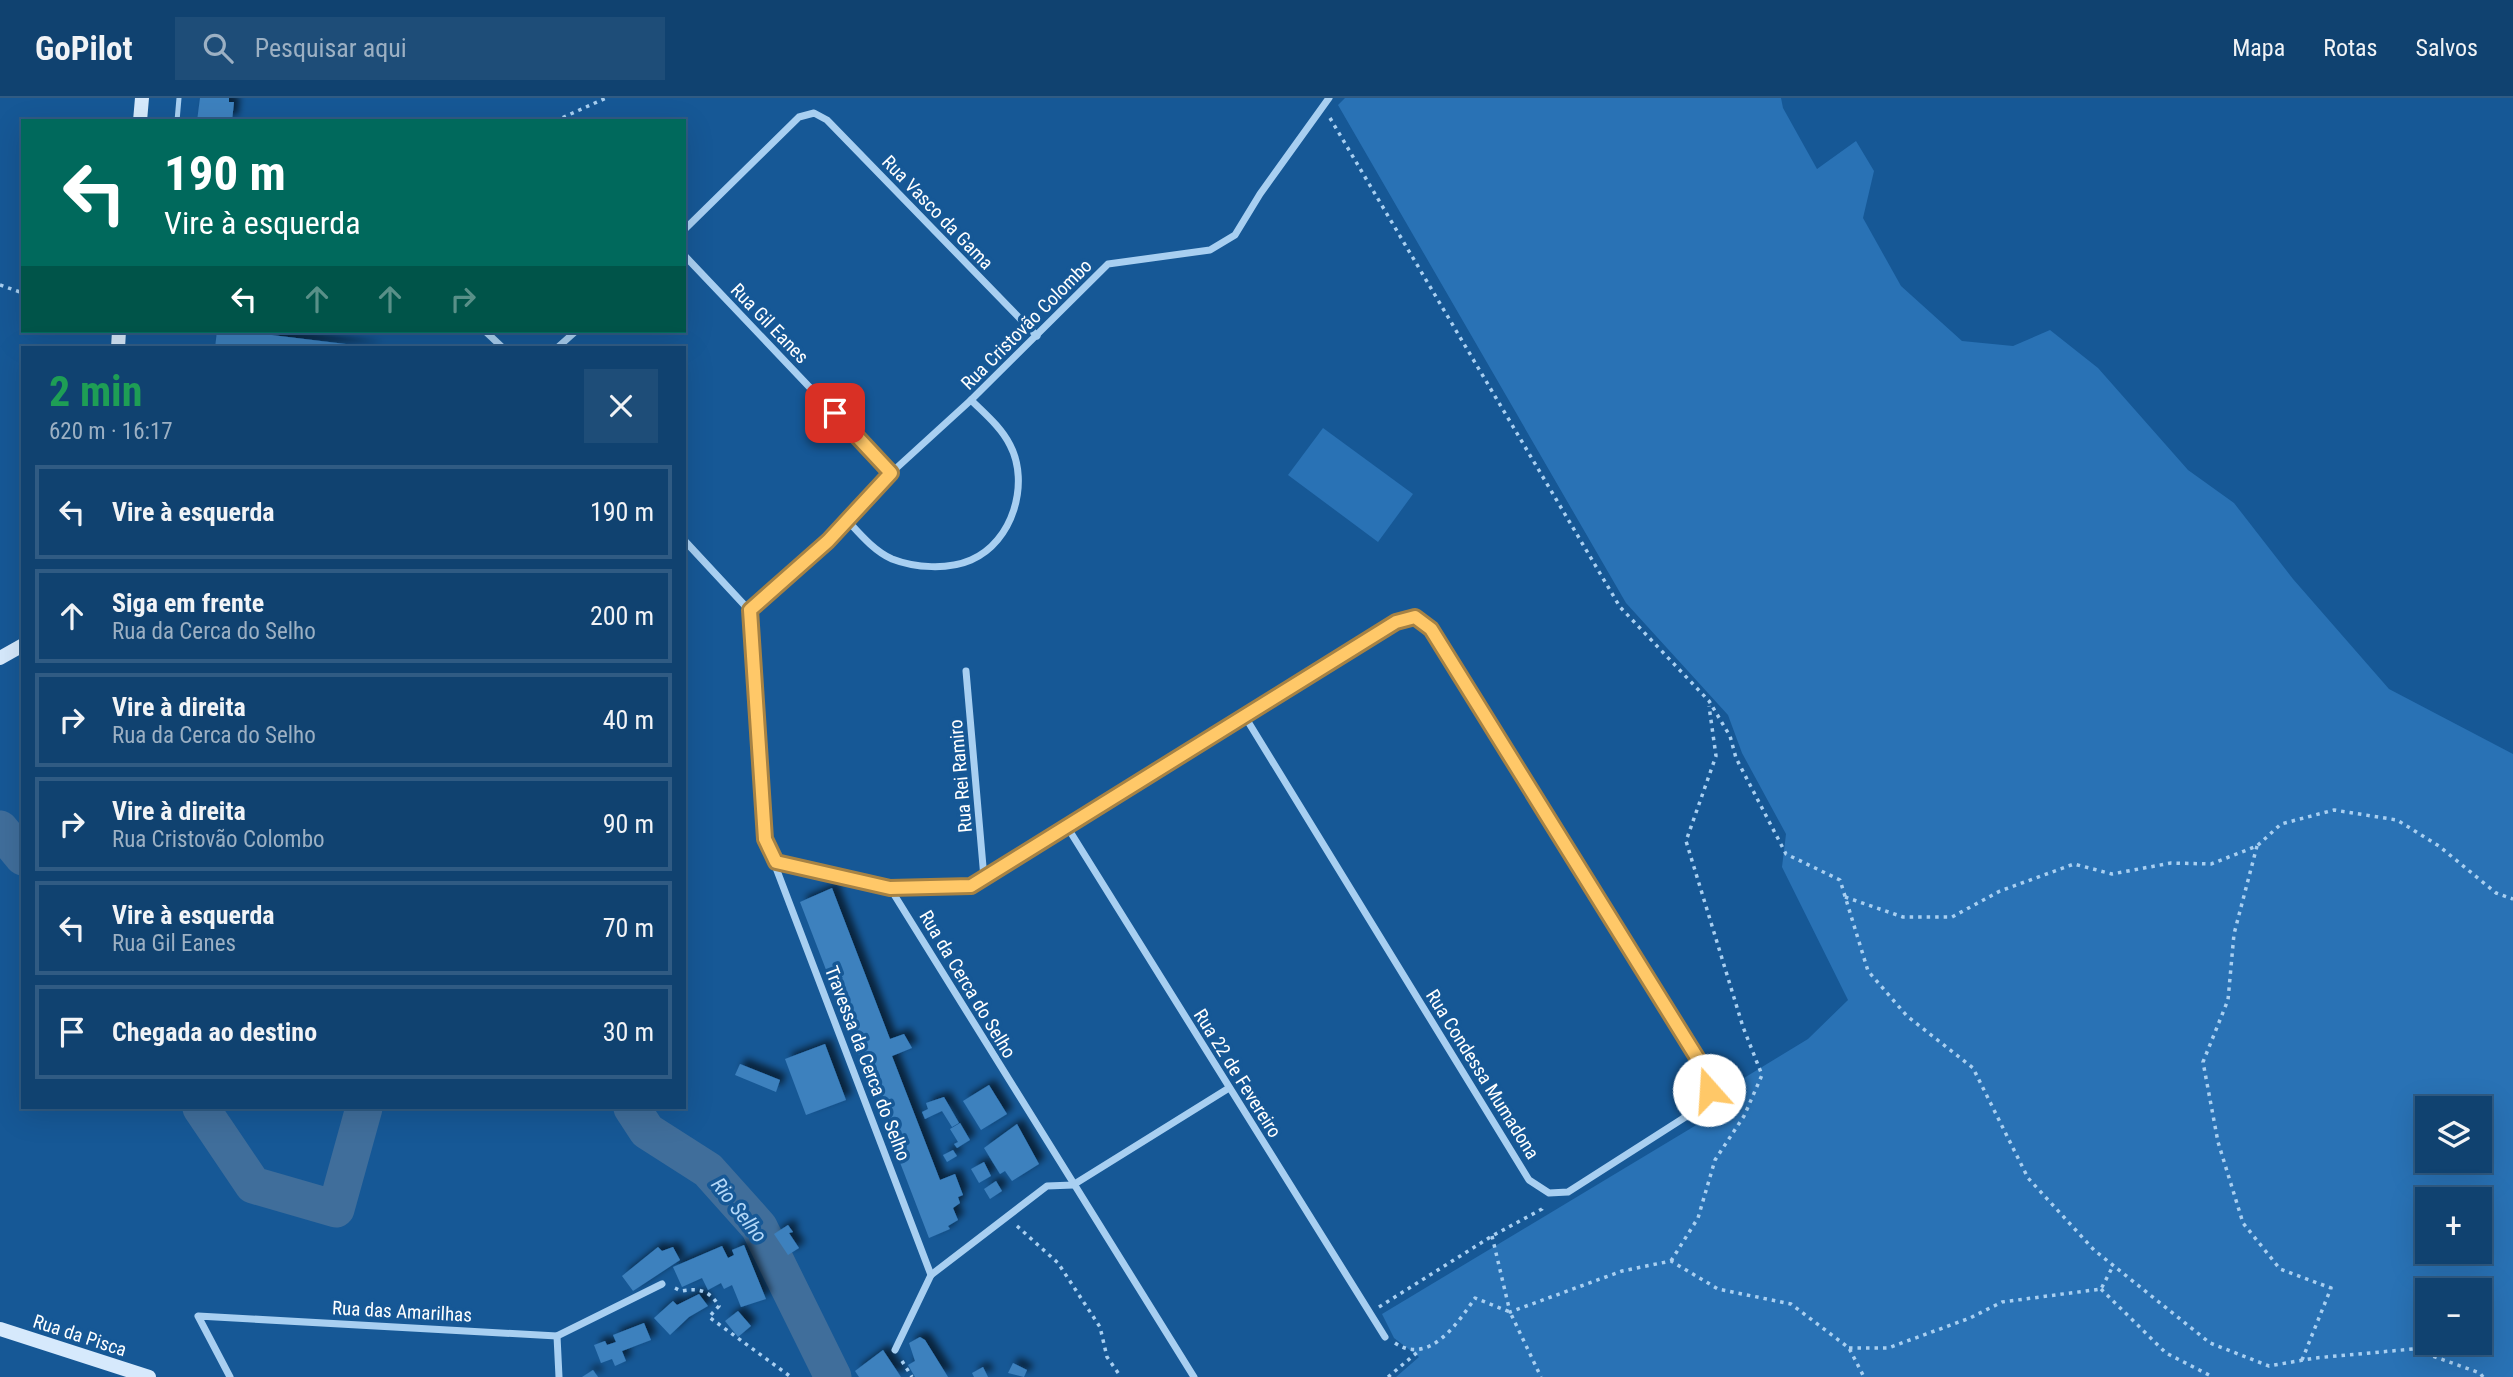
<!DOCTYPE html>
<html lang="pt">
<head>
<meta charset="utf-8">
<style>
  body { margin:0; font-family:"Roboto Condensed",sans-serif; background:#1e4d78; color:#f1f3f6; height:100vh; display:flex; flex-direction:column; font-size:26px; white-space:nowrap }
  * { box-sizing:border-box; margin:0 }
  p { font-size:23px; color:#9cb0c3 }
  .icon { flex:none; width:38px; height:38px; fill:none; stroke:currentColor; stroke-width:2; stroke-linecap:round; stroke-linejoin:round }
  .map { position:relative; flex:1; overflow:hidden }
  .sheet { position:absolute; left:21px; top:248px; width:665px; height:763px; display:flex; flex-direction:column; background:#104270; border-radius:0px; box-shadow:0 7px 28px #0002,0 0 0 2px #305b83 }
  .sheet>* { flex:none }
  .hud { position:absolute; left:21px; top:21px; width:665px; height:214px; border-radius:0px; box-shadow:0 7px 28px #0002,0 0 0 2px #305b83; background:#00695c; color:#fff; overflow:hidden }
  .fabs { position:absolute; left:2415px; top:998px; display:grid; gap:14px }
  .fabs a { display:grid; place-items:center; width:77px; height:77px; border-radius:0px; background:#104270; box-shadow:0 7px 28px #0002,0 0 0 2px #305b83; font-size:35px }
  .pin { position:absolute; display:grid; place-items:center; width:60px; height:60px; color:#fff; margin:-30px; border-radius:14px; box-shadow:0 4px 10px #0006 }
  .me { position:absolute; width:77px; margin:-38px; rotate:341deg; stroke-linejoin:round; filter:drop-shadow(0 0 5px #0008) }
  .turn { display:flex; align-items:center; gap:24px; height:147px; padding:0 28px; font-size:32px }
  .turn .icon { width:91px; height:91px; stroke-width:2.5 }
  .turn b { display:block; font-size:49px; line-height:60px }
  .lanes { display:flex; align-items:center; height:66px; padding:0 28px; background:#0003; justify-content:center; gap:35px; direction:ltr }
  .lanes .off { opacity:.35 }
  .round { display:grid; place-items:center; flex:none; width:74px; height:74px; border-radius:0px; background:#1e4d78 }
  .overview { display:flex; align-items:center; justify-content:space-between; height:119px; padding:0 28px }
  h1 { font-size:42px; font-weight:700; line-height:52px; color:#1e9e55 }
  ul { padding:0; list-style:none }
  li { display:flex; align-items:center; gap:21px; height:94px; margin:0 14px 10px; padding:0 14px; border:4px solid #305b83; border-radius:0px }
  li div { flex:1 }
  li b { display:block; font-size:26px }
  li em { font-style:normal }
  header { display:flex; align-items:center; gap:42px; box-sizing:border-box; height:98px; padding:0 35px; background:#104270; border-bottom:2px solid #305b83 }
  header strong { font-size:33px }
  nav { display:flex; gap:38px; margin-inline-start:auto; font-size:24px }
  .search { width:490px; height:63px; background:#1e4d78; display:flex; align-items:center; gap:18px; box-sizing:border-box; padding:0 24px; border-radius:0px; color:#9cb0c3; font-size:26px }
  .map>svg:first-child { display:block }
  .green { fill:#2972b5; fill-rule:evenodd }
  .lines { fill:none; stroke-linecap:round; stroke-linejoin:round }
  .river { stroke:#406e9b; stroke-width:37 }
  .building { fill:#3e81be; filter:url(#shadow) }
  .path { stroke:#a8cff1; stroke-width:3.5; stroke-dasharray:3.5 5; stroke-linecap:butt }
  .lane { stroke:#a8cff1; stroke-width:5 }
  .street { stroke:#a8cff1; stroke-width:7 }
  .secondary { stroke:#d6e9fc; stroke-width:14 }
  .route-casing { stroke:#a68244; stroke-width:18 }
  .route { stroke:#ffc868; stroke-width:12 }
  .labels { text-anchor:middle; stroke-width:7; stroke-linejoin:round; paint-order:stroke }
  .street-label { font-size:19px; fill:#fff; stroke:#165896 }
  .water-label { font-size:21px; font-style:italic; fill:#b4d8f8; stroke:#165896 }
</style>
</head>
<body>
<header>
<strong>GoPilot</strong>
<div class="search"><svg class="icon" aria-label="search" viewBox="0 0 24 24"><circle cx="10" cy="10" r="6"/><path d="M15 15l6 6"/></svg>Pesquisar aqui</div>
<nav><a>Mapa</a><a>Rotas</a><a>Salvos</a></nav>
</header>
<div class="map">
<svg width="2513" height="1279" viewBox="0 0 2513 1279">
  <defs>
    <filter id="shadow"><feDropShadow dx="6" dy="-6" stdDeviation="3.5" flood-color="#0009"/></filter>
  </defs>
  <rect width="100%" height="100%" fill="#165896"/>
  <g class="green">
    <path d="M1345,0H1781L1783,10L1817,71L1856,43L1874,73L1863,120L1901,188L1962,243L2013,248L2050,232L2098,270L2188,372L2234,405L2293,481L2389,591L2513,656V1279H1396L1419,1259L1394,1240L1382,1216L1708,1020L1726,991L1808,941L1848,902L1782,769L1786,736L1742,655L1728,617L1626,505L1338,7ZM2427,1010H2480V1062H2427ZM2427,1101H2480V1153H2427ZM2427,1192H2480V1244H2427Z"/>
    <polygon points="1323,330 1413,396 1378,444 1288,377"/>
  </g>
  <g class="lines">
    <g class="river">
      <polyline points="0,731 23,759"/>
      <polyline points="201,1010 253,1087 336,1111 364,1010"/>
      <polyline points="632,1010 647,1033 708,1072 759,1129 833,1279"/>
    </g>
  </g>
  <g class="building">
    <polygon points="229,0 229,4 234,4 232,23 197,23 200,0"/>
    <polygon points="217,233 239,233 378,250 215,250"/>
    <polygon points="832,790 890,941 904,936 912,950 892,958 940,1082 955,1076 963,1097 958,1099 960,1105 953,1110 958,1122 948,1128 950,1131 929,1140 800,804"/>
    <polygon points="825,946 846,1002 806,1017 785,961"/>
    <polygon points="740,966 780,982 776,994 735,977"/>
    <polygon points="989,987 1007,1016 981,1032 963,1003"/>
    <polygon points="944,999 959,1025 952,1029 942,1013 925,1021 922,1014 928,1011 926,1005"/>
    <polygon points="960,1025 970,1042 957,1050 954,1046 958,1044 950,1031"/>
    <polygon points="1017,1026 1039,1066 1012,1083 1005,1073 1000,1076 984,1050"/>
    <polygon points="953,1052 957,1058 947,1064 943,1057"/>
    <polygon points="984,1064 991,1078 979,1085 971,1071"/>
    <polygon points="996,1083 1002,1093 990,1101 984,1091"/>
    <polygon points="788,1127 793,1134 789,1135 799,1150 788,1157 774,1136"/>
    <polygon points="744,1147 766,1201 741,1209 732,1187 724,1191 721,1185 708,1192 702,1180 682,1189 673,1169 722,1148 728,1160 734,1157 732,1152"/>
    <polygon points="658,1149 662,1153 673,1149 680,1162 633,1193 622,1178"/>
    <polygon points="699,1196 708,1208 689,1219 670,1237 654,1220 673,1203 677,1207"/>
    <polygon points="738,1213 751,1228 738,1239 725,1223"/>
    <polygon points="644,1225 651,1242 622,1253 626,1263 615,1268 612,1261 601,1265 594,1247 605,1243 607,1247 616,1244 613,1237"/>
    <polygon points="920,1239 925,1242 948,1279 915,1279 908,1267 915,1263 909,1245"/>
    <polygon points="883,1252 901,1279 859,1279 855,1273"/>
    <polygon points="1013,1265 1027,1272 1024,1279 1008,1275"/>
    <polygon points="983,1269 988,1279 974,1279 972,1275"/>
    <polygon points="593,1272 598,1279 582,1279"/>
  </g>
  <g class="lines">
    <g class="path">
      <polyline points="1330,20 1620,509 1709,603 1730,638 1736,660 1786,756 1840,782 1868,873 1907,918 1973,970 2028,1080 2094,1152 2210,1245 2269,1268 2315,1260 2413,1251 2480,1275 2483,1279"/>
      <polyline points="555,23 606,0"/>
      <polyline points="0,187 23,195"/>
      <polyline points="2257,748 2234,836 2228,902 2203,964 2218,1044 2243,1125 2280,1171 2331,1190 2302,1262"/>
      <polyline points="1845,799 1903,819 1952,819 2000,793 2074,766 2112,776 2171,765 2211,766 2257,748 2281,726 2334,712 2397,722 2439,748 2496,795 2513,801"/>
      <polyline points="1017,1128 1058,1165 1100,1229 1107,1259 1121,1279"/>
      <polyline points="1492,1138 1510,1214 1622,1173 1671,1163 1718,1191 1791,1206 1849,1250 1864,1279"/>
      <polyline points="1671,1163 1698,1120 1715,1062 1744,1018 1762,977 1743,929 1686,743 1716,658 1709,608"/>
      <path d="M675,1190L681,1193C699,1190 709,1192 719,1208L709,1219L791,1279"/>
      <polyline points="2101,1191 2166,1255 2213,1279"/>
      <polyline points="1379,1209 1492,1138 1542,1111 1544,1107"/>
      <path d="M1395,1245C1429,1268 1458,1225 1475,1200L1510,1214L1541,1279"/>
      <polyline points="1849,1250 1888,1250 1970,1220 2002,1204 2101,1191 2113,1168"/>
      <polyline points="902,1263 912,1279"/>
      <polyline points="1388,1279 1420,1252"/>
    </g>
    <polyline class="lane" points="177,23 179,0"/>
    <g class="street">
      <polyline points="684,132 799,19 814,15 827,22 1037,238"/>
      <polyline points="684,157 891,375"/>
      <polyline points="485,233 503,250"/>
      <polyline points="557,250 576,233"/>
      <path d="M847,422C860,436 874,453 892,461C915,470 948,472 971,462C1013,444 1030,385 1010,347C1001,329 985,316 971,302"/>
      <polyline points="684,442 749,512"/>
      <polyline points="749,512 828,443 891,375 971,302 1108,166 1210,152 1235,137 1260,96 1329,0"/>
      <polyline points="749,512 765,741 931,1177"/>
      <polyline points="966,573 984,780"/>
      <polyline points="1066,727 1385,1239"/>
      <polyline points="776,764 890,790 971,788 1396,524 1415,519 1431,531 1706,974 1709,992 1701,1009 1568,1094 1549,1095 1529,1082 1244,617"/>
      <polyline points="890,790 1194,1279"/>
      <polyline points="557,1238 559,1279"/>
      <polyline points="895,1252 931,1177 1047,1088 1073,1087 1229,990"/>
      <polyline points="230,1279 198,1218 557,1238 662,1186"/>
    </g>
    <g class="secondary">
      <polyline points="140,23 142,0"/>
      <polyline points="118,250 119,233"/>
      <polyline points="0,560 23,547"/>
      <polyline points="0,1231 149,1279"/>
    </g>
  </g>
  <g class="lines">
    <defs>
      <polyline id="route" points="835,315 891,375 828,443 750,512 765,741 776,764 890,790 971,788 1396,524 1415,519 1431,531 1706,974 1709,992"/>
    </defs>
    <use href="#route" class="route-casing"/>
    <use href="#route" class="route"/>
  </g>
  <g class="labels">
    <g class="street-label">
      <text transform="translate(938 114) rotate(46)" y="7">Rua Vasco da Gama</text>
      <text transform="translate(770 225) rotate(46)" y="7">Rua Gil Eanes</text>
      <text transform="translate(1026 226) rotate(-45)" y="7">Rua Cristovão Colombo</text>
      <text transform="translate(960 678) rotate(-95)" y="7">Rua Rei Ramiro</text>
      <text transform="translate(968 886) rotate(59)" y="7">Rua da Cerca do Selho</text>
      <text transform="translate(868 965) rotate(69)" y="7">Travessa da Cerca do Selho</text>
      <text transform="translate(1238 975) rotate(58)" y="7">Rua 22 de Fevereiro</text>
      <text transform="translate(1483 976) rotate(58)" y="7">Rua Condessa Mumadona</text>
      <text transform="translate(402 1213) rotate(3)" y="7">Rua das Amarilhas</text>
      <text transform="translate(80 1237) rotate(18)" y="7">Rua da Pisca</text>
    </g>
    <g class="water-label">
      <text transform="translate(739 1112) rotate(52)" y="7">Rio Selho</text>
    </g>
  </g>
</svg>
<div class="fabs">
<a><svg class="icon" aria-label="layers" viewBox="0 0 24 24"><path d="M12 4l9 5-9 5-9-5zM3 14l9 5 9-5"/></svg></a>
<a>+</a>
<a>−</a>
</div>
<div class="pin" style="left:835px;top:315px;background:#d93025"><svg class="icon" aria-label="arrive" viewBox="0 0 24 24"><path d="M6 21V4h12l-3 4 3 4H6"/></svg></div>
<svg class="me" style="left:1709px;top:992px" viewBox="-20 -20 40 40"><circle r="19" fill="#fff"/><path d="M0-13L10 11 0 6-10 11z" fill="#ffc868"/></svg>
<div class="hud">
<div class="turn"><svg class="icon" aria-label="left" viewBox="0 0 24 24"><path d="M17 20v-9H6M10 6l-5 5 5 5"/></svg><div><b>190 m</b>Vire à esquerda</div></div>
<div class="lanes"><svg class="icon" aria-label="left" viewBox="0 0 24 24"><path d="M17 20v-9H6M10 6l-5 5 5 5"/></svg><svg class="icon off" aria-label="ahead" viewBox="0 0 24 24"><path d="M12 20V5M6 11l6-6 6 6"/></svg><svg class="icon off" aria-label="ahead" viewBox="0 0 24 24"><path d="M12 20V5M6 11l6-6 6 6"/></svg><svg class="icon off" aria-label="right" viewBox="0 0 24 24"><path d="M7 20v-9h11M14 6l5 5-5 5"/></svg></div>
</div>
<section class="sheet">
<div class="overview"><div><h1>2 min</h1><p>620 m · 16:17</p></div><a class="round"><svg class="icon" aria-label="close" viewBox="0 0 24 24"><path d="M6 6l12 12M18 6L6 18"/></svg></a></div>
<ul>
<li><svg class="icon" aria-label="left" viewBox="0 0 24 24"><path d="M17 20v-9H6M10 6l-5 5 5 5"/></svg><div><b>Vire à esquerda</b></div><em>190 m</em></li>
<li><svg class="icon" aria-label="ahead" viewBox="0 0 24 24"><path d="M12 20V5M6 11l6-6 6 6"/></svg><div><b>Siga em frente</b><p>Rua da Cerca do Selho</p></div><em>200 m</em></li>
<li><svg class="icon" aria-label="right" viewBox="0 0 24 24"><path d="M7 20v-9h11M14 6l5 5-5 5"/></svg><div><b>Vire à direita</b><p>Rua da Cerca do Selho</p></div><em>40 m</em></li>
<li><svg class="icon" aria-label="right" viewBox="0 0 24 24"><path d="M7 20v-9h11M14 6l5 5-5 5"/></svg><div><b>Vire à direita</b><p>Rua Cristovão Colombo</p></div><em>90 m</em></li>
<li><svg class="icon" aria-label="left" viewBox="0 0 24 24"><path d="M17 20v-9H6M10 6l-5 5 5 5"/></svg><div><b>Vire à esquerda</b><p>Rua Gil Eanes</p></div><em>70 m</em></li>
<li><svg class="icon" aria-label="arrive" viewBox="0 0 24 24"><path d="M6 21V4h12l-3 4 3 4H6"/></svg><div><b>Chegada ao destino</b></div><em>30 m</em></li>
</ul>
</section>
</div>
</body>
</html>
